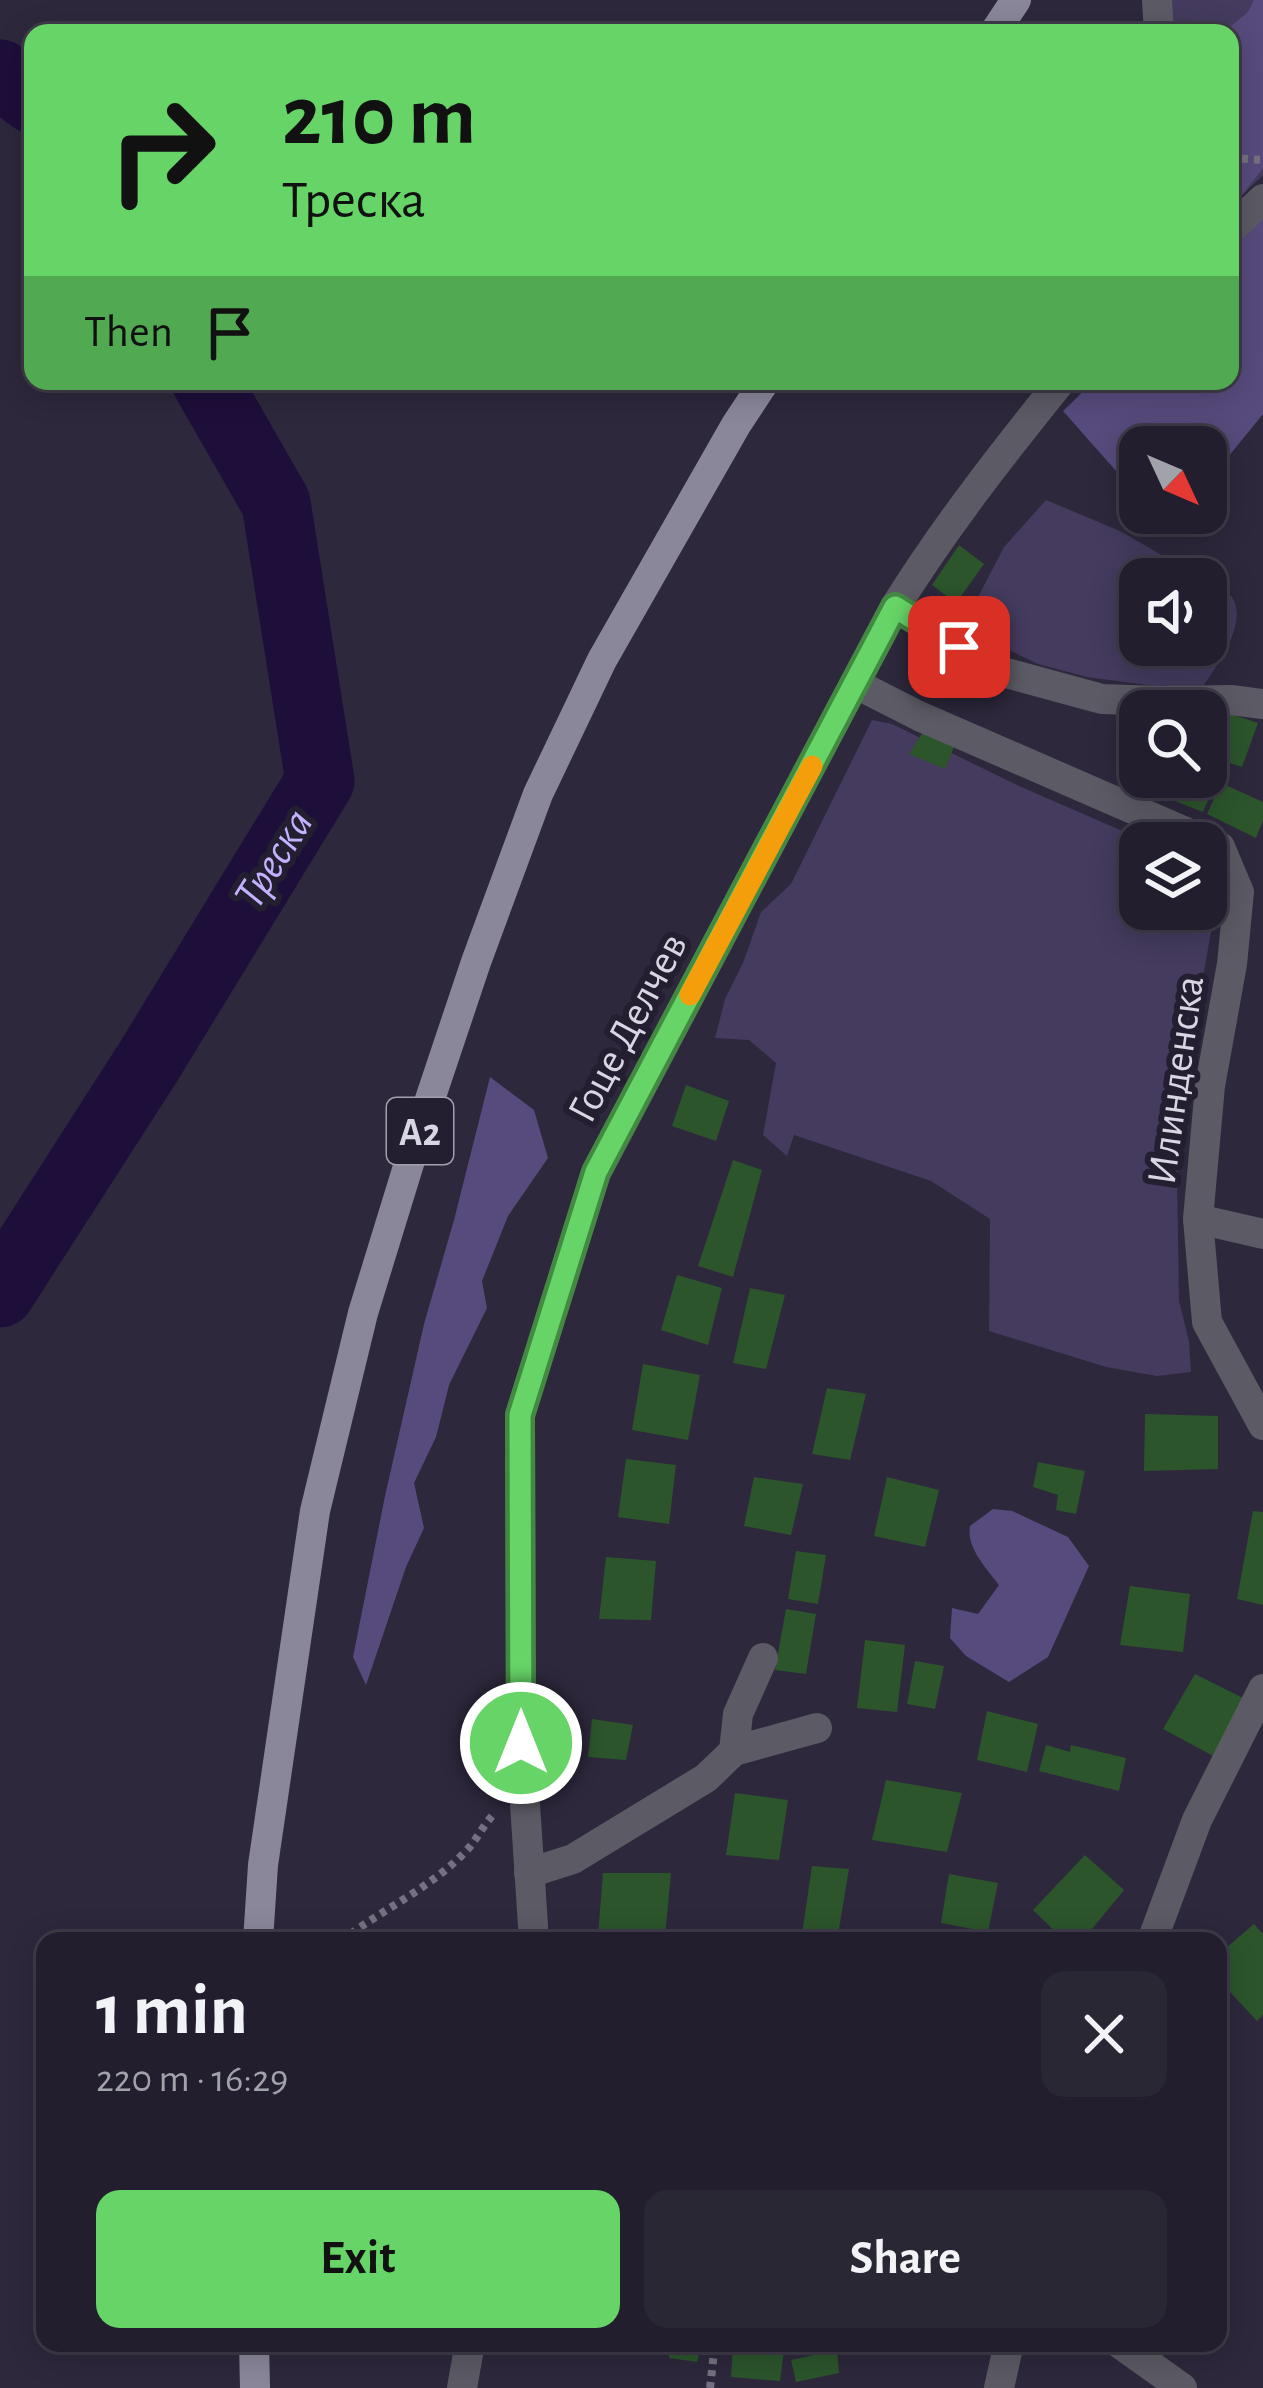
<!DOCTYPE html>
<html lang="en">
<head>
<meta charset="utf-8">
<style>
  body { margin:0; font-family:"Alegreya Sans",sans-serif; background:#2a2735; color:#f1f3f6; height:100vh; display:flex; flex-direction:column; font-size:45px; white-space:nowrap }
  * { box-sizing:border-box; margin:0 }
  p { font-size:39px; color:#a2a2aa }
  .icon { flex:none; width:66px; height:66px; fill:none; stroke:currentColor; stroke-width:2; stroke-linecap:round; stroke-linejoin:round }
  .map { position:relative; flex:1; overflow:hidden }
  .sheet { position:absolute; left:36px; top:1932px; width:1191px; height:420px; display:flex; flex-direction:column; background:#221e2d; border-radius:24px; box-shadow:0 6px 30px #0003,0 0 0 3px #3f3c49 }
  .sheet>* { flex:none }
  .banner { position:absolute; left:24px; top:24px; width:1215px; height:366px; border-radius:24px; box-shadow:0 6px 30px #0003,0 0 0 3px #3f3c49; background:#66d466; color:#111; overflow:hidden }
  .needle { width:78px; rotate:134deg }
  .tools { position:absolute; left:1119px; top:426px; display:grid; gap:24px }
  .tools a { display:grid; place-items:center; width:108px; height:108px; border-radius:24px; background:#221e2d; box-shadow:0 6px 30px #0003,0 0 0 3px #3f3c49; font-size:60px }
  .pin { position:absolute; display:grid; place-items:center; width:102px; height:102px; color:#fff; margin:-51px; border-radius:24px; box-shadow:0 6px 18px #0006 }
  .me { position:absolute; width:132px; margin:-66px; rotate:0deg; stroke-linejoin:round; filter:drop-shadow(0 0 9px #0008) }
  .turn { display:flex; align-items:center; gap:42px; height:252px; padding:0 60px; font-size:54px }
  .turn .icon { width:156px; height:156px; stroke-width:2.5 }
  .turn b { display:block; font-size:84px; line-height:102px }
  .then { display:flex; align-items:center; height:114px; padding:0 60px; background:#0003; gap:24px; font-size:45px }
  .round { display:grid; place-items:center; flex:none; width:126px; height:126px; border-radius:24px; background:#2a2735 }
  .overview { display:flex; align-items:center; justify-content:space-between; height:204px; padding:0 60px }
  h1 { font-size:72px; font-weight:600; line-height:90px }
  .primary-button { display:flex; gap:24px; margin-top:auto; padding:24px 60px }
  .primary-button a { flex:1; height:138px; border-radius:24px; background:#66d466; color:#111; font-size:48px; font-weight:600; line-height:138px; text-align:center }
  .primary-button a+a { background:#2a2735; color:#f1f3f6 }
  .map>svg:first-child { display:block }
  .green { fill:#443b5e }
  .forest { fill:#574b7d }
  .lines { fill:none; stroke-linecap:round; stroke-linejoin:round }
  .river { stroke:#1e0e3a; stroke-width:69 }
  .building { fill:#2c552c }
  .path { stroke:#757182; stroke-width:8; stroke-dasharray:6 6; stroke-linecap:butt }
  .street { stroke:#5c5a64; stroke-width:30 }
  .primary { stroke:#8b879b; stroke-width:30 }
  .route-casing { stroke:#428a42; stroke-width:30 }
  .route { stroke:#66d466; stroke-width:21 }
  .slow { stroke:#f59e0b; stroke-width:21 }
  .labels { text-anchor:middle; stroke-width:12; stroke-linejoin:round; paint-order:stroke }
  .shield { fill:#231f31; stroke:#a29fae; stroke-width:3 }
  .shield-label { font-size:39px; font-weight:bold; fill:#d9d6e3 }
  .street-label { font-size:42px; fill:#d9d6e3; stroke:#231f31 }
  .water-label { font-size:45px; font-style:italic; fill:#c3b0ff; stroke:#231f31 }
</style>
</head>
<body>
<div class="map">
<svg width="1263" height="2388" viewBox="0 0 1263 2388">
  <rect width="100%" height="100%" fill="#2d283c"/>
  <g class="green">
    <polygon points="1164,0 1263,0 1263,175 1230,207 1230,33 1167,33"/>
    <path d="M1046,500L1120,531L1203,579H1140V645H1206V581C1213,585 1226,590 1231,596C1250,621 1217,665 1204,685L1162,687L1087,677L1038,664L984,638L971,620L979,595L1004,547Z"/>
    <polygon points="872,720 892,724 1019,786 1150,843 1140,843 1140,909 1206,909 1206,872 1209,874 1217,898 1191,1045 1177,1180 1179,1301 1189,1341 1191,1372 1157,1376 1106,1367 989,1331 990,1219 931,1181 794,1135 787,1156 763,1135 776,1063 749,1040 715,1038 725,999 743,963 761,912 791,884"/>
  </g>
  <g class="forest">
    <polygon points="1254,0 1263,0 1263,168 1240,198 1230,200 1230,33 1223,33 1248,12"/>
    <polygon points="1263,217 1263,414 1206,484 1206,447 1140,447 1140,490 1132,489 1063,411 1094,381 1230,381 1230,249"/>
    <polygon points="490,1077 534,1110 548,1158 508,1216 482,1281 487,1308 449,1385 436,1437 414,1483 424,1528 406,1567 366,1685 353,1657 385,1496 424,1324 454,1220"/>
    <path d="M993,1509L1012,1511L1068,1537L1089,1566L1048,1657L1009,1682L966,1656L950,1638L952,1608L978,1614L999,1585C986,1568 966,1547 970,1526Z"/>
  </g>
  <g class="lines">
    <g class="river">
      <polyline points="0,74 33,99"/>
      <polyline points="0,1293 149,1061 320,781 276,503 206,381"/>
    </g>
  </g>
  <g class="building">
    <polygon points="959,545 984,564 956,603 932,585"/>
    <polygon points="1201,704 1258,723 1242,767 1206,755 1206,711"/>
    <polygon points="923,732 954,747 945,769 909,754"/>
    <polygon points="1137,747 1140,748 1140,777 1206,777 1206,775 1217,779 1203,812 1121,780"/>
    <polygon points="1221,783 1263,802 1263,820 1256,838 1207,814"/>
    <polygon points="686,1085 729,1101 716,1141 672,1126"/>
    <polygon points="733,1160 762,1170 733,1277 698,1266"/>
    <polygon points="677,1275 722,1288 708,1345 661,1330"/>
    <polygon points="750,1288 785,1295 766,1369 733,1363"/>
    <polygon points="643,1364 700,1375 688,1440 632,1430"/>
    <polygon points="827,1388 866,1394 850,1460 812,1454"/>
    <polygon points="1145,1414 1218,1416 1218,1469 1144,1471"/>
    <polygon points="626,1459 676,1465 669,1524 618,1517"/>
    <polygon points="1038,1462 1085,1471 1076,1514 1056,1510 1058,1495 1033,1487"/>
    <polygon points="754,1477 803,1484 791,1535 744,1526"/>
    <polygon points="887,1477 939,1490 925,1547 874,1536"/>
    <polygon points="1253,1511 1263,1512 1263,1605 1237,1599"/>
    <polygon points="796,1551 826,1555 818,1604 788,1599"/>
    <polygon points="606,1557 656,1561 651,1620 599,1619"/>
    <polygon points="1130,1586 1190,1594 1183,1652 1120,1645"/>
    <polygon points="786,1609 816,1614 806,1674 775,1670"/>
    <polygon points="865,1640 905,1645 897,1712 857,1708"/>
    <polygon points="915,1661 944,1666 935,1709 907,1704"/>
    <polygon points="1195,1674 1243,1698 1215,1757 1163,1729"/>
    <polygon points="987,1711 1038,1724 1027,1772 977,1760"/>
    <polygon points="592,1719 633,1725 626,1760 588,1757"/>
    <polygon points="1046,1745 1070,1752 1071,1745 1126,1758 1119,1791 1039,1771"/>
    <polygon points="886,1780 962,1793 947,1852 872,1840"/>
    <polygon points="735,1793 788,1800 779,1860 726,1855"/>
    <polygon points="1085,1855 1124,1890 1082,1941 1065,1941 1033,1910"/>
    <polygon points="812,1866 849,1869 838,1935 802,1934"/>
    <polygon points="603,1873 671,1873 665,1936 598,1935"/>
    <polygon points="949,1874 998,1883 988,1932 941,1923"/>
    <polygon points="1254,1924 1263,1934 1263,2015 1257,2021 1218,1979 1218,1955"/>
    <polygon points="671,2343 702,2343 697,2362 669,2358"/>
    <polygon points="733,2343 785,2343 780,2381 731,2377"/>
    <polygon points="837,2350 839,2373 796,2382 791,2360"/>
  </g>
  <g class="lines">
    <g class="path">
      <polyline points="1230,158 1263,160"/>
      <path d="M341,1941C381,1910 431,1888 466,1851C477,1840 482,1826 495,1813"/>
      <polyline points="710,2388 715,2343"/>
    </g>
    <g class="street">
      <polyline points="1157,0 1159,33"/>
      <polyline points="1230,230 1263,199"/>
      <polyline points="895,607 931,627 988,668 1102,699 1160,701 1231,700 1263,704"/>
      <polyline points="856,684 919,716 1220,847 1239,892 1232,964 1210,1086 1198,1219 1207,1322 1263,1425"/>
      <polyline points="1198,1219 1263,1234"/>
      <polyline points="734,1751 738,1714 763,1658"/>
      <polyline points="529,1873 573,1859 706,1778 734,1751 817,1728"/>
      <path d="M534,1941L521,1743L520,1415L596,1173L895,607C945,527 1002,454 1061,381"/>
      <polyline points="1152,1941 1197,1820 1263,1689"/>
      <polyline points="1119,2343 1182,2388"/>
      <polyline points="462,2388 470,2343"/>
      <polyline points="999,2388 1009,2343"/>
    </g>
    <g class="primary">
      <polyline points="994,33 1016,0"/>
      <polyline points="258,1941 263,1865 315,1511 363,1313 415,1144 476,962 538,794 602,660 736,425 765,381"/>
      <polyline points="254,2343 255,2388"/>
    </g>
  </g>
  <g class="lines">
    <defs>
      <polyline id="route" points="521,1743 520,1415 596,1172 895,607 959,647"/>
    </defs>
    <use href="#route" class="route-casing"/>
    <use href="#route" class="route"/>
    <polyline class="slow" points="690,995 812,766"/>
  </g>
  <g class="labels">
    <rect class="shield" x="387" y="1098" width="66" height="66" rx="9"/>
    <g class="shield-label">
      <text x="420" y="1145">A2</text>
    </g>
    <g class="street-label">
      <text transform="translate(626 1027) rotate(-62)" y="15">Гоце Делчев</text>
      <text transform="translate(1174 1080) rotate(-82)" y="15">Илинденска</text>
    </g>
    <g class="water-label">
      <text transform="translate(272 858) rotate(-58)" y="16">Треска</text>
    </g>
  </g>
</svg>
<div class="tools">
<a><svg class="needle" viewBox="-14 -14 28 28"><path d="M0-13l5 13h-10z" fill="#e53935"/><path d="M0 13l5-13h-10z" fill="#a2a2aa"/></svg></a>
<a><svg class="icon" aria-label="sound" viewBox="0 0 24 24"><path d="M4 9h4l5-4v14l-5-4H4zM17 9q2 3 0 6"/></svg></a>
<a><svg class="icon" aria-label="search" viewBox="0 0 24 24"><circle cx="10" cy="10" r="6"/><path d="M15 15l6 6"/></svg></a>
<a><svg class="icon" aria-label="layers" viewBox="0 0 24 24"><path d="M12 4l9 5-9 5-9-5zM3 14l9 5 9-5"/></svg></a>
</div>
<div class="pin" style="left:959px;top:647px;background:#d93025"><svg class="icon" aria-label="arrive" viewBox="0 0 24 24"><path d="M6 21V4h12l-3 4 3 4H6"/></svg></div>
<svg class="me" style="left:521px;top:1743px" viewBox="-20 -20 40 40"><circle r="17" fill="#66d466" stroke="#fff" stroke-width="3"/><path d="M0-11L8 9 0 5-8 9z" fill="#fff"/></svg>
<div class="banner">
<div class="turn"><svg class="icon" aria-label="right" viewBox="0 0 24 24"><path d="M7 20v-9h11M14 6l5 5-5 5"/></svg><div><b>210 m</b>Треска</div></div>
<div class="then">Then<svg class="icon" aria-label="arrive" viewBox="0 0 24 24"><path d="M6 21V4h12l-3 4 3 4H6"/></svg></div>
</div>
<section class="sheet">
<div class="overview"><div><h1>1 min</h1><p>220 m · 16:29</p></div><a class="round"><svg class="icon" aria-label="close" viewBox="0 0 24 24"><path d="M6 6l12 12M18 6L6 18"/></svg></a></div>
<div class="primary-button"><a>Exit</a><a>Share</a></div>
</section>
</div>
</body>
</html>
